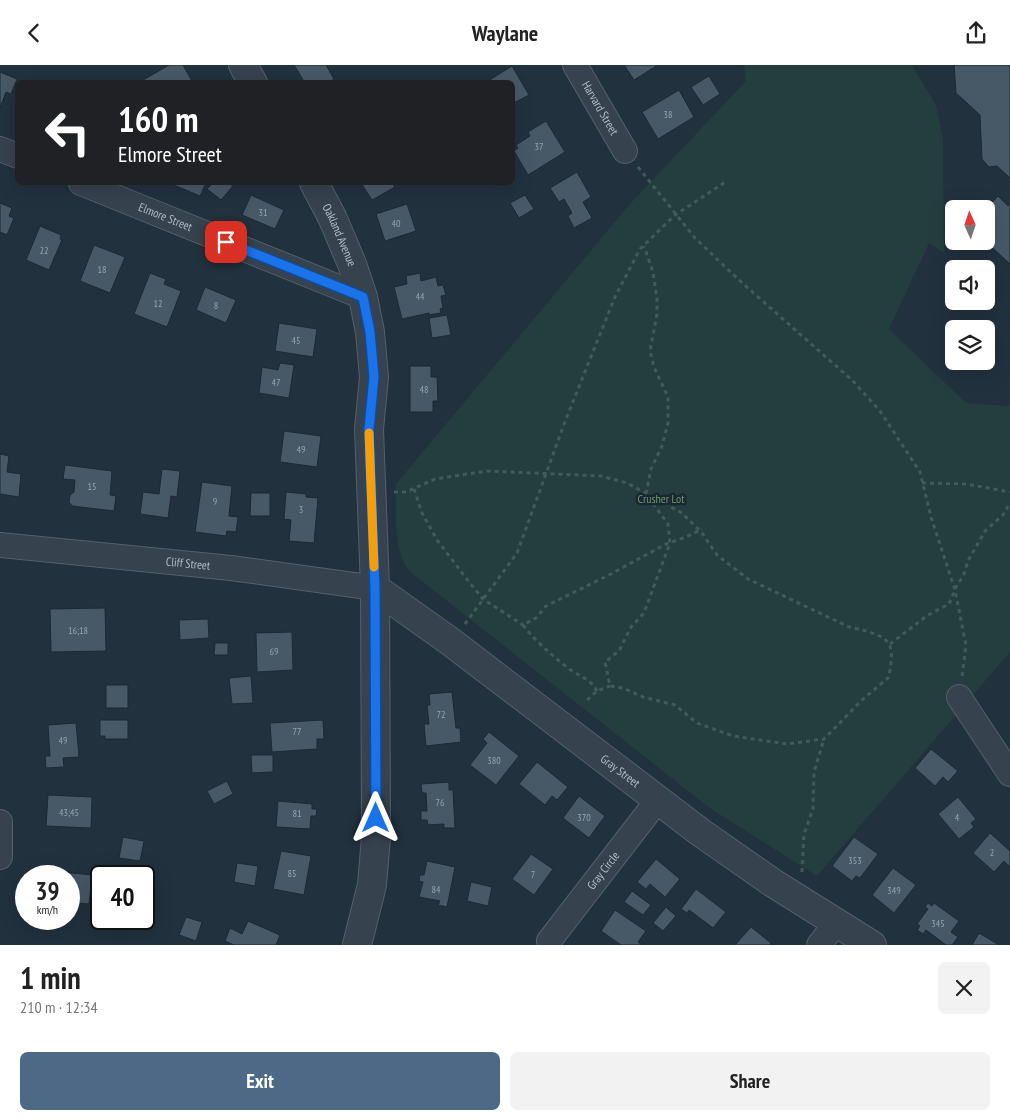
<!DOCTYPE html>
<html lang="en">
<head>
<meta charset="utf-8">
<style>
  body { margin:0; font-family:"PT Sans Narrow",sans-serif; background:#f2f2f2; color:#222; height:100vh; display:flex; flex-direction:column; font-size:19px; white-space:nowrap }
  * { box-sizing:border-box; margin:0 }
  p { font-size:16px; color:#767676 }
  .icon { flex:none; width:28px; height:28px; fill:none; stroke:currentColor; stroke-width:2; stroke-linecap:round; stroke-linejoin:round }
  .map { position:relative; height:880px; overflow:hidden }
  .sheet { display:flex; flex-direction:column; background:#fff; flex:1 }
  .sheet>* { flex:none }
  .top-card { position:absolute; left:15px; top:15px; width:500px; height:105px; border-radius:8px; box-shadow:0 5px 20px #0002; background:#202124; color:#fff; overflow:hidden }
  .needle { width:32px; rotate:357deg }
  .tools { position:absolute; left:945px; top:135px; display:grid; gap:10px }
  .tools a { display:grid; place-items:center; width:50px; height:50px; border-radius:8px; background:#fff; box-shadow:0 5px 20px #0002; font-size:25px }
  .speed { position:absolute; left:15px; top:800px; display:flex; gap:10px; font-size:25px; font-weight:700; text-align:center }
  .speed>* { display:grid; place-content:center; width:65px; height:65px; border-radius:50%; background:#fff; box-shadow:0 5px 20px #0002; line-height:1 }
  .speed small { font-size:12px; font-weight:400 }
  .speed .limit { border:2px solid #111; border-radius:8px; background:#fff; color:#111 }
  .pin { position:absolute; display:grid; place-items:center; width:42px; height:42px; color:#fff; margin:-21px; border-radius:10px; box-shadow:0 2px 8px #0006 }
  .me { position:absolute; width:55px; margin:-28px; rotate:0deg; stroke-linejoin:round; filter:drop-shadow(0 0 4px #0008) }
  .turn { display:flex; align-items:center; gap:18px; height:105px; padding:0 20px; font-size:22px }
  .turn .icon { width:65px; height:65px; stroke-width:2.5 }
  .turn b { display:block; font-size:35px; line-height:42px }
  .round { display:grid; place-items:center; flex:none; width:52px; height:52px; border-radius:8px; background:#f2f2f2 }
  .headline { display:flex; align-items:center; justify-content:space-between; height:85px; padding:0 20px }
  h1 { font-size:30px; font-weight:700; line-height:38px }
  .primary-button { display:flex; gap:10px; margin-top:auto; padding:10px 20px }
  .primary-button a { flex:1; height:58px; border-radius:8px; background:#4d6985; color:#fff; font-size:20px; font-weight:700; line-height:58px; text-align:center }
  .primary-button a+a { background:#f2f2f2; color:#222 }
  header { display:flex; justify-content:space-between; align-items:center; height:65px; padding:0 20px; background:#fff; font-size:22px; font-weight:700 }
  .map>svg:first-child { display:block }
  .green { fill:#243e3f }
  .building { fill:#475867; stroke:#1d2934 }
  .lines { fill:none; stroke-linecap:round; stroke-linejoin:round }
  .minor-casing { stroke:#54606c; stroke-width:26 }
  .tertiary-casing { stroke:#54606c; stroke-width:30 }
  .path { stroke:#415b5b; stroke-width:3; stroke-dasharray:4 4; stroke-linecap:butt }
  .minor { stroke:#36424e; stroke-width:24 }
  .tertiary { stroke:#36424e; stroke-width:28 }
  .route-casing { stroke:#114b97; stroke-width:12 }
  .route { stroke:#1a73e8; stroke-width:9 }
  .slow { stroke:#f59e0b; stroke-width:9 }
  .labels { text-anchor:middle; stroke-width:5; stroke-linejoin:round; paint-order:stroke }
  .number-label { font-size:10px; fill:#96a4b0 }
  .street-label { font-size:12px; fill:#b1bdc9; stroke:#1b2732 }
  .park-label { font-size:12px; fill:#679c6d; stroke:#1b2732 }
</style>
</head>
<body>
<header><svg class="icon" aria-label="back" viewBox="0 0 24 24"><path d="M15 5l-7 7 7 7"/></svg>Waylane<svg class="icon" aria-label="share" viewBox="0 0 24 24"><path d="M12 15V3M7 8l5-5 5 5M5 13v7h14v-7"/></svg></header>
<div class="map">
<svg width="1010" height="880" viewBox="0 0 1010 880">
  <rect width="100%" height="100%" fill="#21313e"/>
  <path class="green" d="M744,0H912L936,40L943,74L944,188L929,178L889,264L966,338L1006,341L1010,340V587L817,811L711,744L413,509C391,489 397,447 396,419L629,140L746,16Z"/>
  <g class="building">
    <polygon points="169,0 183,0 193,18 138,18"/>
    <polygon points="294,0 326,0 334,14 328,18 305,18"/>
    <polygon points="624,0 658,0 634,15"/>
    <polygon points="954,0 1010,0 1010,113 997,101 989,102 982,94 980,50 956,28"/>
    <polygon points="512,1 529,30 512,39 512,18 489,18 488,16"/>
    <polygon points="0,7 17,14 11,29 6,27 0,43"/>
    <polygon points="709,11 720,29 703,40 691,22"/>
    <polygon points="679,25 694,52 658,74 642,47"/>
    <polygon points="546,56 565,87 528,110 514,86 518,83 516,80 530,71 528,67"/>
    <polygon points="577,107 591,132 583,137 592,153 574,163 568,151 572,148 564,134 559,137 550,123"/>
    <polygon points="169,118 206,118 200,131"/>
    <polygon points="213,118 228,118 233,121 221,135 207,124"/>
    <polygon points="361,118 392,118 395,122 372,135"/>
    <polygon points="251,130 284,145 275,164 242,150"/>
    <polygon points="525,130 534,144 519,153 510,138"/>
    <polygon points="998,131 1008,141 1010,139 1010,199 985,176 986,176 986,165 995,156 986,148 986,144"/>
    <polygon points="0,138 12,143 9,151 14,153 7,170 0,167"/>
    <polygon points="407,139 416,166 385,176 376,149"/>
    <polygon points="40,161 61,170 60,174 62,175 49,205 26,195"/>
    <polygon points="94,180 125,192 110,228 80,216"/>
    <polygon points="150,208 166,214 164,219 181,226 167,262 134,249"/>
    <polygon points="420,208 421,216 436,212 438,221 443,220 446,230 441,231 443,243 440,244 441,248 429,250 429,248 402,254 394,222 407,219 406,211"/>
    <polygon points="205,222 236,235 226,258 196,245"/>
    <polygon points="447,250 451,270 432,273 429,253"/>
    <polygon points="279,258 317,264 313,292 275,286"/>
    <polygon points="280,298 294,300 289,333 259,328 262,302 278,305"/>
    <polygon points="410,301 431,301 431,312 437,312 438,336 433,336 433,347 410,347"/>
    <polygon points="284,366 321,371 317,402 280,397"/>
    <polygon points="0,389 9,391 7,407 21,409 19,432 0,429"/>
    <polygon points="65,400 112,406 110,430 116,431 114,446 72,441 69,437 70,430 74,427 75,415 63,414"/>
    <polygon points="162,404 180,406 177,432 171,431 168,453 140,449 143,427 159,429"/>
    <polygon points="202,417 232,421 229,451 238,452 236,467 227,466 226,471 195,467"/>
    <polygon points="286,427 306,429 306,432 318,433 314,478 289,476 291,455 284,454"/>
    <polygon points="251,428 270,428 270,451 250,451"/>
    <polygon points="105,543 106,586 51,587 50,544"/>
    <polygon points="208,554 209,573 180,575 179,555"/>
    <polygon points="292,567 293,605 257,607 256,568"/>
    <polygon points="215,578 228,578 228,590 214,590"/>
    <polygon points="251,611 253,638 232,639 229,613"/>
    <rect x="106" y="620" width="22" height="23"/>
    <polygon points="452,627 456,663 460,663 461,677 426,681 424,659 429,659 427,640 430,640 429,629"/>
    <polygon points="100,655 128,655 128,674 105,674 105,671 100,671"/>
    <polygon points="323,655 324,674 317,674 317,684 272,687 270,658"/>
    <polygon points="76,658 79,692 63,693 64,702 46,703 45,691 50,691 48,660"/>
    <polygon points="489,667 519,691 496,720 470,700 487,678 483,674"/>
    <polygon points="931,684 958,706 948,717 943,712 935,721 915,703"/>
    <polygon points="251,690 273,690 273,707 252,708"/>
    <polygon points="537,697 568,722 557,735 552,731 545,740 519,719"/>
    <polygon points="227,716 233,729 214,739 207,726"/>
    <polygon points="449,717 449,725 453,725 455,763 444,763 444,759 428,760 427,755 421,755 421,746 427,746 426,728 422,728 421,719"/>
    <polygon points="48,730 92,732 91,763 46,761"/>
    <polygon points="579,731 605,751 589,773 563,753"/>
    <polygon points="958,732 976,754 971,758 974,762 959,774 938,749"/>
    <polygon points="278,736 312,739 312,744 317,744 316,751 311,751 310,764 276,762"/>
    <polygon points="990,768 1010,786 1010,800 1009,801 1004,796 994,807 973,788"/>
    <polygon points="123,772 144,776 140,796 119,793"/>
    <polygon points="854,772 878,789 860,813 856,811 852,816 832,801"/>
    <polygon points="281,786 311,791 304,830 273,824"/>
    <polygon points="531,789 553,804 534,830 512,814"/>
    <polygon points="656,794 680,814 665,832 650,819 646,824 637,817"/>
    <polygon points="427,796 455,802 447,842 438,840 440,836 419,832 423,817 419,816 420,810 424,810"/>
    <polygon points="237,798 258,801 255,821 234,817"/>
    <polygon points="893,803 916,820 894,848 872,830"/>
    <polygon points="51,806 92,810 89,839 69,837 69,811 50,811"/>
    <polygon points="471,817 492,822 488,841 467,836"/>
    <polygon points="696,824 726,847 713,863 689,845 687,848 681,844"/>
    <polygon points="632,826 651,840 643,850 624,837"/>
    <polygon points="928,838 932,841 934,838 959,856 951,867 958,872 952,880 946,880 926,865 923,869 917,865 920,861 917,859 928,844 925,842"/>
    <polygon points="666,842 676,851 663,866 653,858"/>
    <polygon points="615,845 646,866 638,877 642,880 621,880 601,866"/>
    <polygon points="186,852 202,857 196,876 179,870"/>
    <polygon points="248,856 280,870 276,880 234,880 225,876 230,863 242,869"/>
    <polygon points="751,862 771,878 770,880 735,880"/>
    <polygon points="979,868 999,880 972,880"/>
  </g>
  <g class="lines">
    <defs>
      <g id="minor">
        <path id="s1" d="M575,0L625,86"/>
        <polyline points="0,84 18,91"/>
        <path id="s2" d="M81,118L363,232"/>
        <path id="s3" d="M0,480L231,503L375,523"/>
        <polyline points="959,632 1010,709"/>
        <polyline points="0,757 0,792"/>
        <path id="s4" d="M549,876L657,736"/>
        <polyline points="819,880 836,858"/>
      </g>
      <g id="tertiary">
        <polyline points="243,0 253,18"/>
        <path id="s5" d="M314,118L332,152L352,199L363,232L370,267L374,312L369,364L375,523L376,772L372,820L357,880"/>
        <path id="s6" d="M375,523L451,577L700,767L773,818L872,880"/>
      </g>
    </defs>
    <use href="#minor" class="minor-casing"/>
    <use href="#tertiary" class="tertiary-casing"/>
    <g class="path">
      <polyline points="638,102 695,173 740,216 853,316 880,346 920,407 931,452 955,525 966,580 962,612"/>
      <polyline points="922,418 966,419 1010,427"/>
      <polyline points="414,424 422,448 437,475 469,517 483,534 523,560"/>
      <path d="M394,427H406L435,414L487,406L601,411L627,418L682,448L702,468L717,490L748,514L849,562C859,564 884,569 889,579C894,588 890,602 889,612L862,635L824,674L787,679L733,671L697,658L675,640L643,632L623,623L610,621L605,597L619,586L631,562L644,548L670,478L668,459L646,429L651,404L662,381L668,358V332L654,302L650,286L657,249V234L653,207L644,181"/>
      <polyline points="465,559 517,488 566,354 615,232 640,184 675,150 727,116"/>
      <polyline points="890,579 928,550 949,539 958,518 963,512 968,496 985,466 1003,450 1010,438"/>
      <path d="M597,626C591,614 579,611 569,604C552,590 536,577 523,560L536,553L546,541L609,510L666,479L686,472L702,464"/>
      <polyline points="587,635 597,626 610,621"/>
      <polyline points="802,807 804,769 813,744 814,707 824,674"/>
    </g>
    <use href="#minor" class="minor"/>
    <use href="#tertiary" class="tertiary"/>
  </g>
  <g class="lines">
    <defs>
      <polyline id="route" points="226,177 363,232 370,267 374,312 369,364 375,523 376,753"/>
    </defs>
    <use href="#route" class="route-casing"/>
    <use href="#route" class="route"/>
    <polyline class="slow" points="369,368 374,502"/>
  </g>
  <g class="labels">
    <g class="number-label">
      <text x="668" y="53">38</text>
      <text x="539" y="85">37</text>
      <text x="263" y="151">31</text>
      <text x="396" y="162">40</text>
      <text x="44" y="189">22</text>
      <text x="102" y="208">18</text>
      <text x="420" y="235">44</text>
      <text x="158" y="242">12</text>
      <text x="216" y="244">8</text>
      <text x="296" y="279">45</text>
      <text x="276" y="321">47</text>
      <text x="424" y="328">48</text>
      <text x="301" y="388">49</text>
      <text x="92" y="425">15</text>
      <text x="215" y="440">9</text>
      <text x="301" y="448">3</text>
      <text x="78" y="569">16;18</text>
      <text x="274" y="590">69</text>
      <text x="441" y="653">72</text>
      <text x="297" y="670">77</text>
      <text x="63" y="679">49</text>
      <text x="494" y="699">380</text>
      <text x="440" y="741">76</text>
      <text x="69" y="751">43;45</text>
      <text x="297" y="752">81</text>
      <text x="584" y="756">370</text>
      <text x="957" y="756">4</text>
      <text x="992" y="791">2</text>
      <text x="855" y="799">353</text>
      <text x="292" y="812">85</text>
      <text x="533" y="813">7</text>
      <text x="436" y="828">84</text>
      <text x="894" y="829">349</text>
      <text x="938" y="862">345</text>
    </g>
    <g class="street-label">
      <text dy="4" stroke="none"><textPath href="#s1" startOffset="50">Harvard Street</textPath></text>
      <text dy="4" stroke="none"><textPath href="#s2" startOffset="91">Elmore Street</textPath></text>
      <text dy="4" stroke="none"><textPath href="#s5" startOffset="58">Oakland Avenue</textPath></text>
      <text dy="4" stroke="none"><textPath href="#s3" startOffset="189">Cliff Street</textPath></text>
      <text dy="4" stroke="none"><textPath href="#s6" startOffset="306">Gray Street</textPath></text>
      <text dy="4" stroke="none"><textPath href="#s4" startOffset="89">Gray Circle</textPath></text>
    </g>
    <g class="park-label">
      <text x="661" y="438">Crusher Lot</text>
    </g>
  </g>
</svg>
<div class="tools">
<a><svg class="needle" viewBox="-14 -14 28 28"><path d="M0-13l5 13h-10z" fill="#e53935"/><path d="M0 13l5-13h-10z" fill="#767676"/></svg></a>
<a><svg class="icon" aria-label="sound" viewBox="0 0 24 24"><path d="M4 9h4l5-4v14l-5-4H4zM17 9q2 3 0 6"/></svg></a>
<a><svg class="icon" aria-label="layers" viewBox="0 0 24 24"><path d="M12 4l9 5-9 5-9-5zM3 14l9 5 9-5"/></svg></a>
</div>
<div class="speed"><div>39<small>km/h</small></div><div class="limit">40</div></div>
<div class="pin" style="left:226px;top:177px;background:#d93025"><svg class="icon" aria-label="arrive" viewBox="0 0 24 24"><path d="M6 21V4h12l-3 4 3 4H6"/></svg></div>
<svg class="me" style="left:376px;top:753px" viewBox="-20 -20 40 40"><path d="M0-17L14 15 0 8-14 15z" fill="#1a73e8" stroke="#fff" stroke-width="4"/></svg>
<div class="top-card">
<div class="turn"><svg class="icon" aria-label="left" viewBox="0 0 24 24"><path d="M17 20v-9H6M10 6l-5 5 5 5"/></svg><div><b>160 m</b>Elmore Street</div></div>
</div>
</div>
<section class="sheet">
<div class="headline"><div><h1>1 min</h1><p>210 m · 12:34</p></div><a class="round"><svg class="icon" aria-label="close" viewBox="0 0 24 24"><path d="M6 6l12 12M18 6L6 18"/></svg></a></div>
<div class="primary-button"><a>Exit</a><a>Share</a></div>
</section>
</body>
</html>
